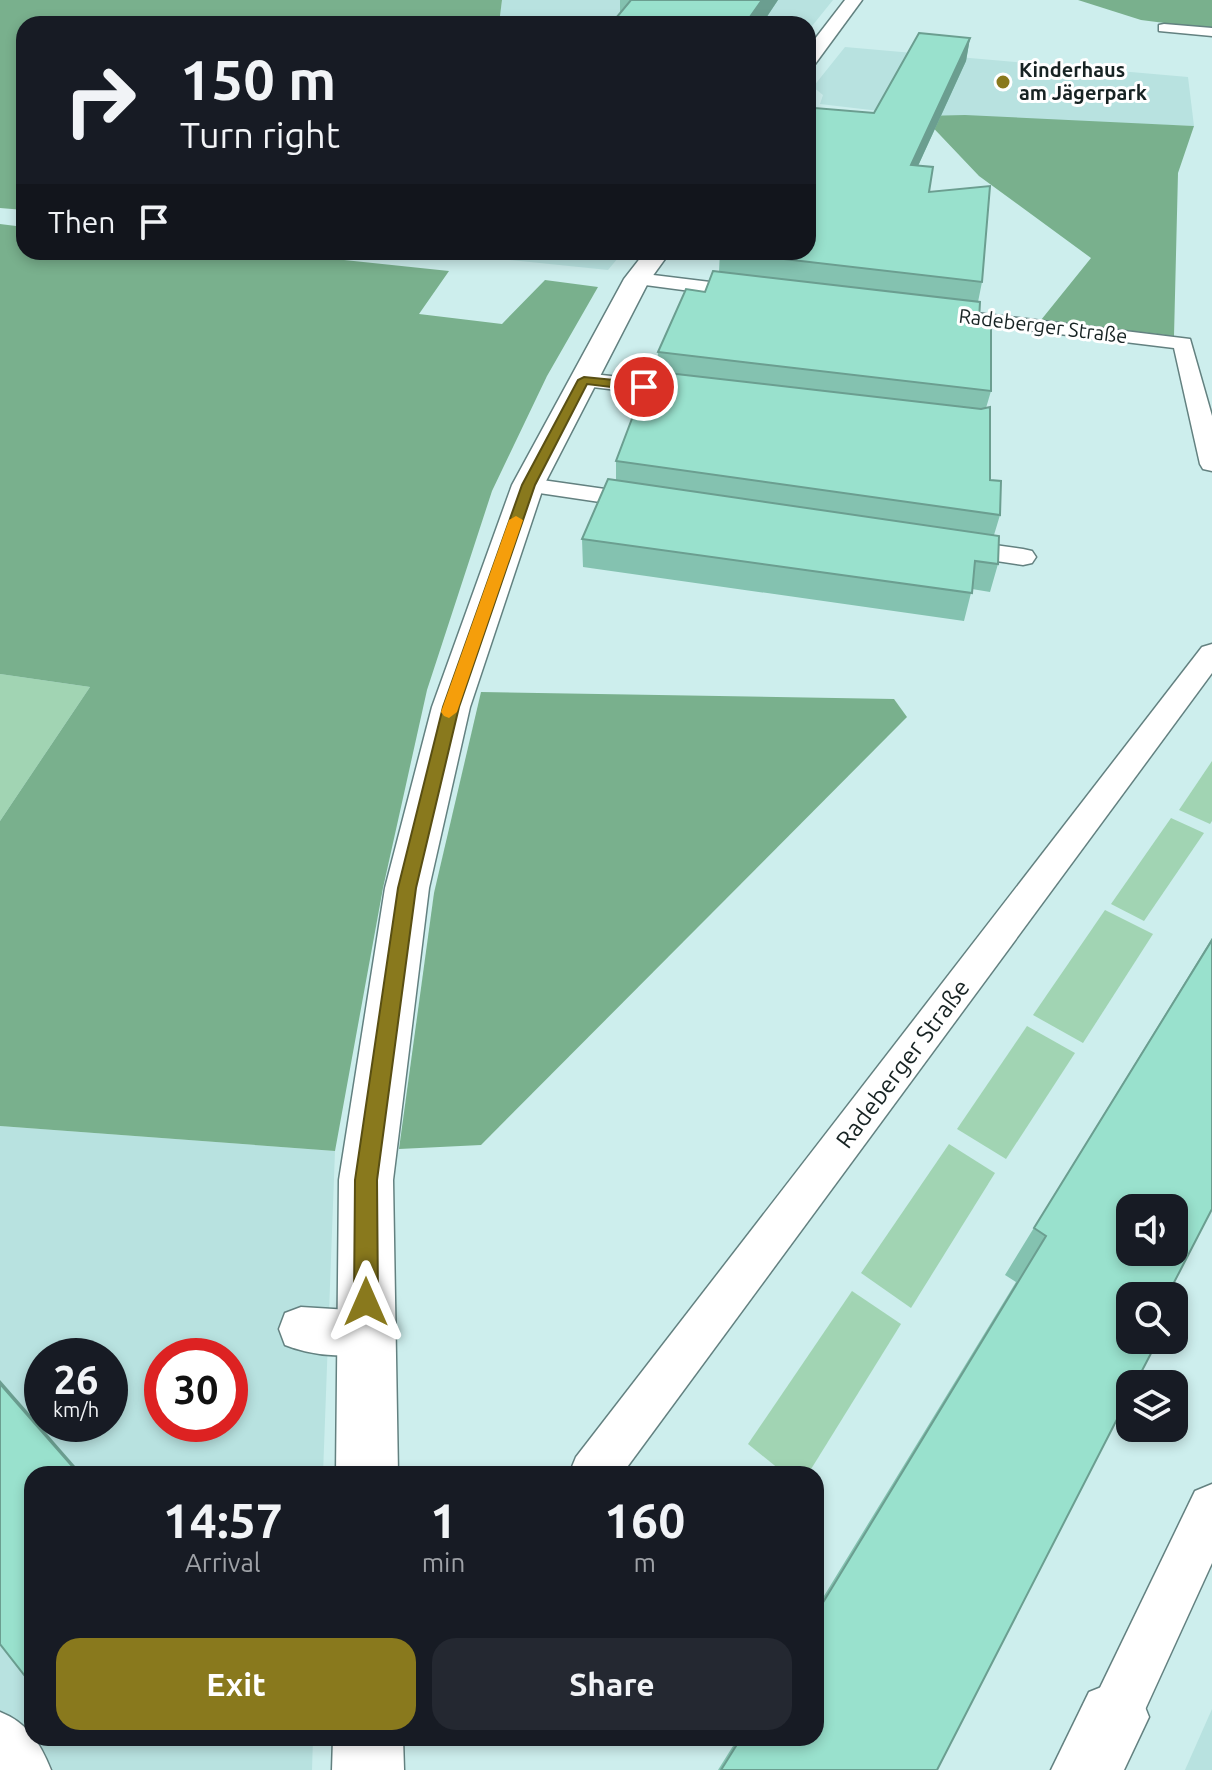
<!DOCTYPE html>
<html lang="en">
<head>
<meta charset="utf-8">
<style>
  body { margin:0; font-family:Ubuntu,sans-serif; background:#242831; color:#f1f3f6; height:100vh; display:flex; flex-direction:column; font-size:30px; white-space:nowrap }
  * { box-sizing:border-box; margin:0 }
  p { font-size:26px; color:#9ea1a6 }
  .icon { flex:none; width:44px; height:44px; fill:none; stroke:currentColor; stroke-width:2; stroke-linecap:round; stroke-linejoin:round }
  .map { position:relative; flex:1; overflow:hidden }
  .details { position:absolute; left:24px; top:1466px; width:800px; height:280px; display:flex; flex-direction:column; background:#171b24; border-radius:24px; box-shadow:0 4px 12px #0003 }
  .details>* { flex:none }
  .guide { position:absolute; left:16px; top:16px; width:800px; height:244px; border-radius:24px; box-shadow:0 4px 12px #0003; background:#171b24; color:#f1f3f6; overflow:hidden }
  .fabs { position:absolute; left:1116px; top:1194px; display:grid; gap:16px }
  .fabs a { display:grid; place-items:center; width:72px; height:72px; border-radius:16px; background:#171b24; box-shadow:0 4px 12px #0003; font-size:40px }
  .speed { position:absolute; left:24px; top:1338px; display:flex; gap:16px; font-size:40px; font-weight:700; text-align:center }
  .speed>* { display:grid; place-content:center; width:104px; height:104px; border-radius:50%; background:#171b24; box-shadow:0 4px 12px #0003; line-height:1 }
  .speed small { font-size:20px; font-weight:400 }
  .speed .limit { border:12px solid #d22; background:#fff; color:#111 }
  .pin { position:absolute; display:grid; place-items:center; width:68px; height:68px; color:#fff; margin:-34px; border:4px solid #fff; border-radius:50%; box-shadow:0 2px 8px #0007 }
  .me { position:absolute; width:88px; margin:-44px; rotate:0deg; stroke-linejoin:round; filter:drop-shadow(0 0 6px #0008) }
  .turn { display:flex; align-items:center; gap:28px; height:168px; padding:0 32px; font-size:36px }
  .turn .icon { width:104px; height:104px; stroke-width:2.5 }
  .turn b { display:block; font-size:56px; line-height:68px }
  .then { display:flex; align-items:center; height:76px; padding:0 32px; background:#0003; gap:16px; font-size:30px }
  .eta { display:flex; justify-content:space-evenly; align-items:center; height:136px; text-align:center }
  .eta b { font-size:48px; font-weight:700; line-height:56px }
  .primary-button { display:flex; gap:16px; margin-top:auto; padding:16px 32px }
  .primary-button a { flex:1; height:92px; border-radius:24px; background:#89791d; color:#fff; font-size:32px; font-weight:700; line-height:92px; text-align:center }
  .primary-button a+a { background:#242831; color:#f1f3f6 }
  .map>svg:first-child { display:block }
  .built { fill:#b8e2e0; fill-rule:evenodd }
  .green { fill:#a1d4b3 }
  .forest { fill:#79b08d }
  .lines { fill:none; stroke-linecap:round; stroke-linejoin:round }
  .service-casing { stroke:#638180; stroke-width:3 }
  .minor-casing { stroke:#638180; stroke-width:3 }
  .service { fill:#fff; fill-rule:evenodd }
  .minor { fill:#fff; fill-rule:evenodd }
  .wall { fill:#84c2b0 }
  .shaded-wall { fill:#6b9e90 }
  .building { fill:#99e1cd; stroke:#6b9e90; stroke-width:2; fill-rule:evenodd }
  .route { fill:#89791d; stroke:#594f13; stroke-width:2 }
  .slow { fill:#f59e0b }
  .poi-dot { fill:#89791d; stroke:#fff; stroke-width:3 }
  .labels { text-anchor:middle; stroke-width:6; stroke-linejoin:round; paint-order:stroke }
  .far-poi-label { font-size:20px; font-weight:bold; fill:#172323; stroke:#fff; text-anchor:start }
  .far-street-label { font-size:20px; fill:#172323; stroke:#fff }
  .street-label { font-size:24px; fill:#172323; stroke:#fff }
</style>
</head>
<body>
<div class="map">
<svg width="1212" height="1770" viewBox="0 0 1212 1770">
  <rect width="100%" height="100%" fill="#cdeeed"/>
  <g class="built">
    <polygon points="502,0 833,0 808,31 808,24 499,24"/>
    <polygon points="845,47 1188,77 1194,126 922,116 820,104 823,95 813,87"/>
    <polygon points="434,252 623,252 608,270"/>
    <path d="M0,1126L335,1151L323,1474H32V1738H313L312,1770H0ZM42,1356H110V1424H42ZM162,1356H230V1424H162Z"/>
    <polygon points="1212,1709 1212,1770 1185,1770"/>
  </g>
  <g class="green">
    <polygon points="0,674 90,687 0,821"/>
    <polygon points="1212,761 1212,821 1210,824 1179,810"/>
    <polygon points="1171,818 1204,833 1144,921 1111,904"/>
    <polygon points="1105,910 1153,934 1083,1043 1033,1015"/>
    <polygon points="1027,1026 1075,1053 1006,1159 957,1129"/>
    <polygon points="949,1144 995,1173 911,1308 861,1273"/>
    <polygon points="852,1291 901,1324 808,1474 785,1474 748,1444"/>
  </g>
  <g class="forest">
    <polygon points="0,0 502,0 499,24 24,24 24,210 0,208"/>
    <polygon points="1078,0 1212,0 1212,29 1141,20"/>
    <polygon points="965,115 1194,126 1178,173 1174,336 1041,320 1091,258 979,176 922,116"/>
    <polygon points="0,224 24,227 24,252 268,252 449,271 419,314 502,324 545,280 598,287 547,376 492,491 427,690 383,888 335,1151 0,1126 0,821 90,687 0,674"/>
    <polygon points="481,692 894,699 907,717 481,1145 399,1149 434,893"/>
  </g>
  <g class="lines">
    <defs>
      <g id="service">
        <polygon points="1164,24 1212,28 1212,36 1159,31 1159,25"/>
        <polygon points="637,273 751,287 761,293 751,299 630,283 627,279 630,275"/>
        <polygon points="935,308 1190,339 1212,416 1212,471 1203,469 1200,464 1174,348 928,318 925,314 928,310"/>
        <polygon points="584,373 691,385 702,392 691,399 576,385 573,380"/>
        <polygon points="528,478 647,495 656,497 659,502 656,507 647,509 519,490 516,485 519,480"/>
        <polygon points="952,539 1023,549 1032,551 1036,557 1032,563 1023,565 943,553 939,547 943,541"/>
        <polygon points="1212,644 1212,673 622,1474 569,1474 576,1457 1202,647"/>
        <path d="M301,1307L366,1311L382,1317L388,1333L382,1349C355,1360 312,1356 285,1345L279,1329L285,1313Z"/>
        <polygon points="1212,1484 1212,1563 1133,1736 1114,1744 1095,1736 1087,1717 1095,1698 1195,1491"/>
        <path d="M0,1712C28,1723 40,1743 51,1770H0Z"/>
      </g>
      <g id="minor">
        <polygon points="845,0 862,0 815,64 808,66 808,48"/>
        <polygon points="645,252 670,252 649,281 544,485 470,707 429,888 393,1180 398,1474 336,1474 339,1180 385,888 432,707 512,485 624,279"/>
        <polygon points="1114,1682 1139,1692 1149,1717 1124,1770 1051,1770 1089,1692"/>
        <polygon points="333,1738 403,1738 404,1770 332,1770"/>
      </g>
    </defs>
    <use href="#service" class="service-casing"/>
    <use href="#minor" class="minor-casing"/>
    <use href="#service" class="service"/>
    <use href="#minor" class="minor"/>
  </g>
  <g class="wall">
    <polygon points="620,0 778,0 762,24 611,24 620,14"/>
    <polygon points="970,38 966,61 918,166 929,192 982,282 978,302 979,320 991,391 986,408 990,480 1000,515 994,535 998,564 990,592 972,589 964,621 583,567 582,539 616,480 616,461 657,372 658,352 705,292 719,272 720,252 874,113"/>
    <polygon points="1212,938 1212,1209 1167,1296 937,1770 718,1770 738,1738 816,1738 816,1609 1016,1282 1005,1275"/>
  </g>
  <g class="shaded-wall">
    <polygon points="762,0 778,0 762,24 745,24"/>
    <polygon points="970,38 966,61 906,192 911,165"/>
    <polygon points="0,1380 82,1474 79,1474 0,1384"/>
    <polygon points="78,1738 94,1738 88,1745 75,1741"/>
  </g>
  <g class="building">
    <polygon points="631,0 762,0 745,24 611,24"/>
    <polygon points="919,33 970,38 911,165 933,167 929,192 990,186 982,282 723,252 808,252 808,126 815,108 874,113"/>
    <polygon points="713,271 980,302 979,320 991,321 991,391 658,352 686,289 705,292"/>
    <polygon points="650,371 981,409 990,407 990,480 1001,481 1000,515 616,461"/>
    <polygon points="608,479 999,536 998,564 975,561 972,593 582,539"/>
    <path d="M1212,940V1209L1167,1296H1130V1340H1158L1135,1384H1130V1394L937,1770H721L741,1738H816V1614L1046,1236L1034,1228ZM1130,1208H1174V1252H1130Z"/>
    <polygon points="0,1384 79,1474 32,1474 32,1685 0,1644"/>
  </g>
  <polygon class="route" points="584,377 644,383 650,387 644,391 587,384 535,485 459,707 416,888 377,1180 378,1302 374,1310 366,1314 358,1310 354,1302 355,1180 398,888 443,707 522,485 578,380"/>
  <polygon class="slow" points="516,516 523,520 457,712 449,718 444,716 441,712 509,520"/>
  <circle class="poi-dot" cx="1003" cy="82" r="8"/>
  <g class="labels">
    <g class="far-poi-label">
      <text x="1019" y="77">Kinderhaus<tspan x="1019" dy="23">am Jägerpark</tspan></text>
    </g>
    <g class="far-street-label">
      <text transform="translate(1043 326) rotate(7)" y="7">Radeberger Straße</text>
    </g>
    <g class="street-label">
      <text transform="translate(903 1064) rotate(-53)" y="8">Radeberger Straße</text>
    </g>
  </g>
</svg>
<div class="fabs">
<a><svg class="icon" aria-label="sound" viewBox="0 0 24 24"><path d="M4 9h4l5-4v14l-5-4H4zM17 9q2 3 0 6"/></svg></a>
<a><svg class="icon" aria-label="search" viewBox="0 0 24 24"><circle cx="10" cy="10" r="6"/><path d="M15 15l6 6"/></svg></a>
<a><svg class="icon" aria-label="layers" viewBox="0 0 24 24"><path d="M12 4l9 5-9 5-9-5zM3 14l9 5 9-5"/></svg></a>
</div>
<div class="speed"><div>26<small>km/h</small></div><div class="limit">30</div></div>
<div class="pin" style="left:644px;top:387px;background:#d93025"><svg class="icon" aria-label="arrive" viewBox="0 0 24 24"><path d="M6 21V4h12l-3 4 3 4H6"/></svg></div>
<svg class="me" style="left:366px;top:1302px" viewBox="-20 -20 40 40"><path d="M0-17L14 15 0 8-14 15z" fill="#89791d" stroke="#fff" stroke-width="4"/></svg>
<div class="guide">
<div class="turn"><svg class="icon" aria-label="right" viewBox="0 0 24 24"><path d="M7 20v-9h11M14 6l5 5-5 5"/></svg><div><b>150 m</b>Turn right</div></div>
<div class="then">Then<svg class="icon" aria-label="arrive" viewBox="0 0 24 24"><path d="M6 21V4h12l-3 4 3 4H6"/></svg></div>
</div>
<section class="details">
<div class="eta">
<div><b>14:57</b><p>Arrival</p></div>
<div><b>1</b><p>min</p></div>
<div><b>160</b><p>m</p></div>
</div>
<div class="primary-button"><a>Exit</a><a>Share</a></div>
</section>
</div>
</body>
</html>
